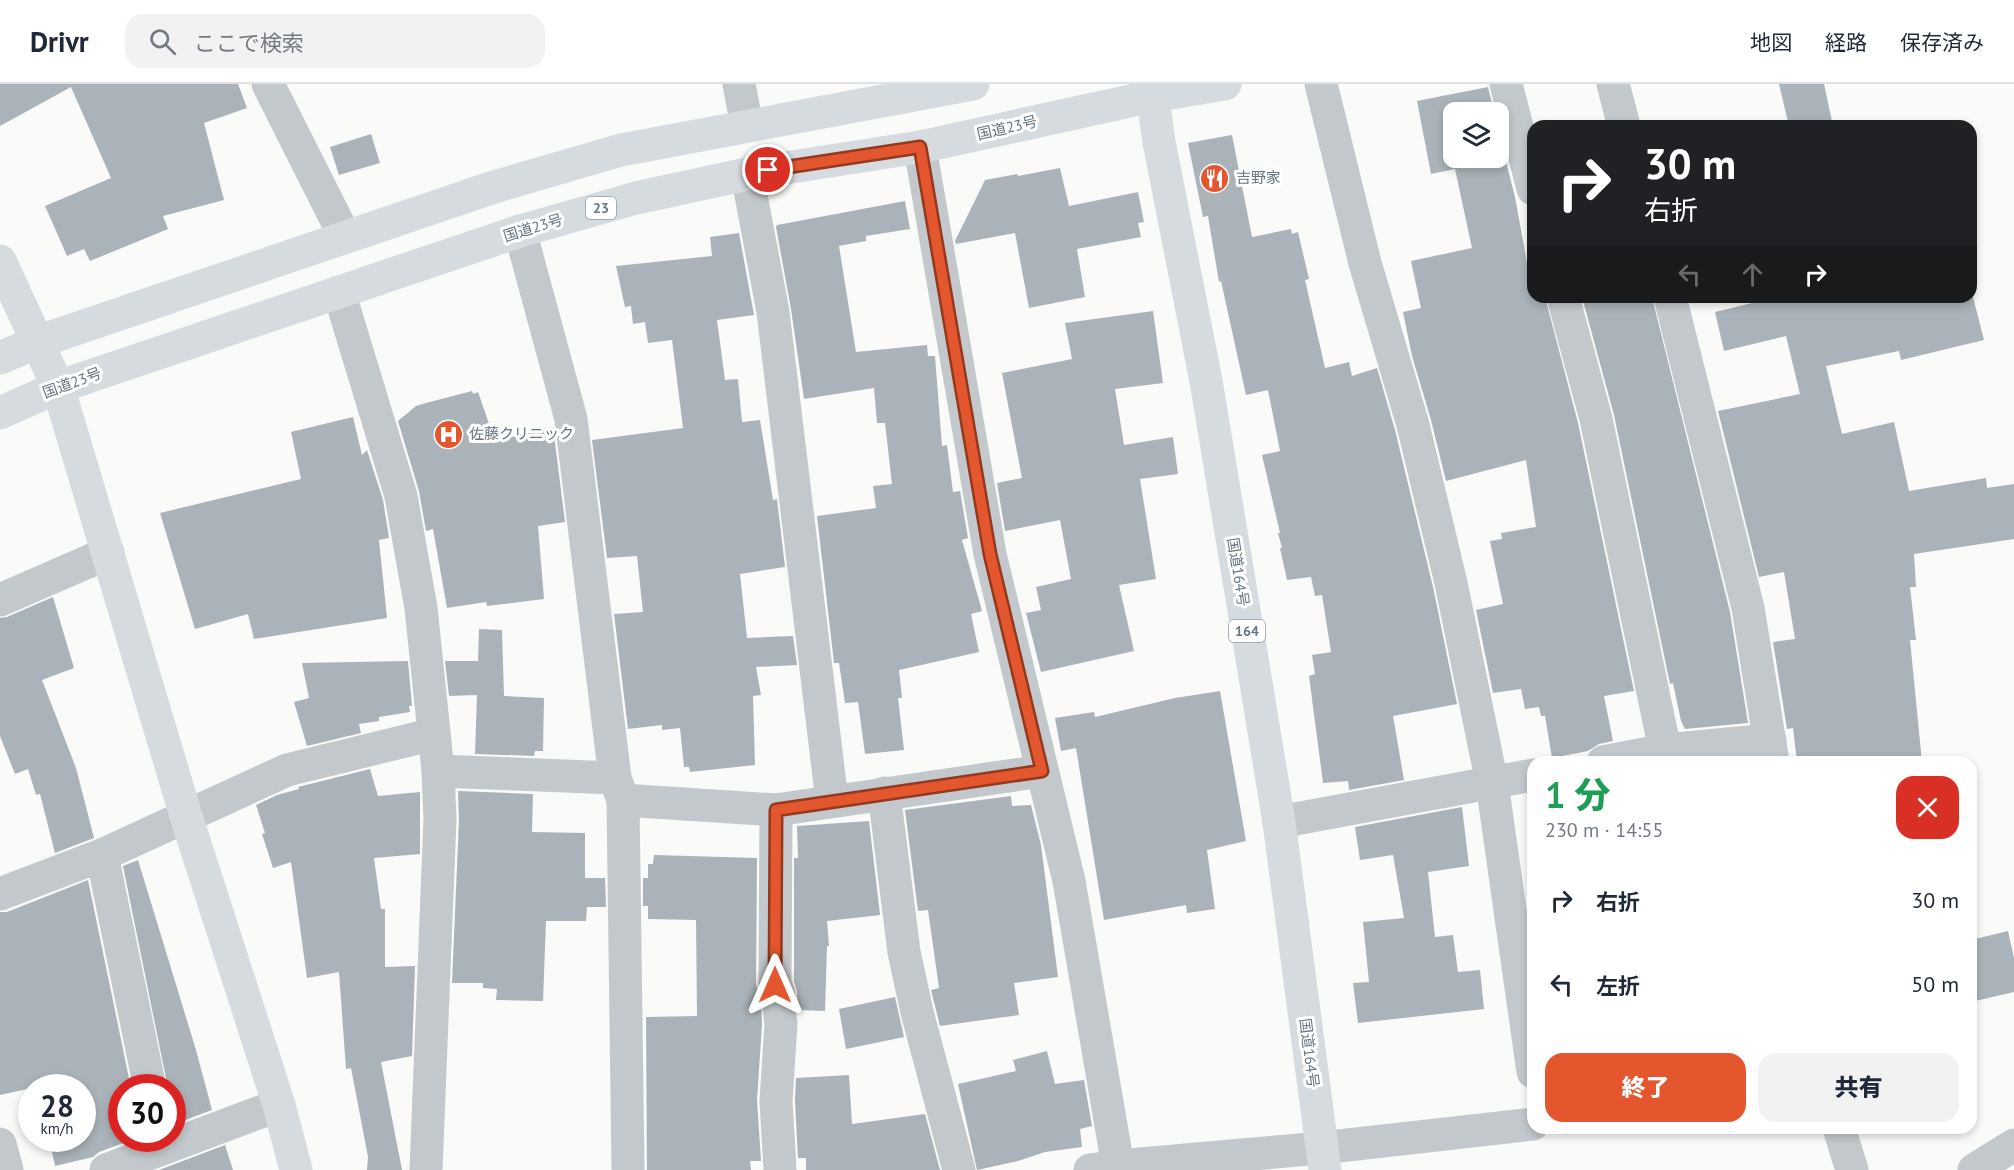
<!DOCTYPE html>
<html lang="ja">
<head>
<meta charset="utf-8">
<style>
  body { margin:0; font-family:"PT Sans","Noto Sans JP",sans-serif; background:#f2f2f3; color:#1f2937; height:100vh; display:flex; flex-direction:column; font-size:22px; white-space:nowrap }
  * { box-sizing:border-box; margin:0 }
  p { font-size:20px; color:#747a83 }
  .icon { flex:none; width:33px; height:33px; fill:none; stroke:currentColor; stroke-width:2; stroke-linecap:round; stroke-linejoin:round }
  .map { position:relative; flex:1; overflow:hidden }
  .panel { position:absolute; left:1527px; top:672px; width:450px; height:378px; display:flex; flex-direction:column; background:#fff; border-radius:18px; box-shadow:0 3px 9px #0003 }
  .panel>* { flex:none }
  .banner { position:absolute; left:1527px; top:36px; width:450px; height:183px; border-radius:18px; box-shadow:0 3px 9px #0003; background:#202124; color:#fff; overflow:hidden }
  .buttons { position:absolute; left:1443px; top:18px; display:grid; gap:12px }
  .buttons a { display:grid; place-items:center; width:66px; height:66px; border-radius:12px; background:#fff; box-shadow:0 3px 9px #0003; font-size:30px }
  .speed { position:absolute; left:18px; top:990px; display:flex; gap:12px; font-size:30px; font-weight:700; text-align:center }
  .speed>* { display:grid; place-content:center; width:78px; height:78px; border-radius:50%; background:#fff; box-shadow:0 3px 9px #0003; line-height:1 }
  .speed small { font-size:15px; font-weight:400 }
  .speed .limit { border:9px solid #d22; background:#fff; color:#111 }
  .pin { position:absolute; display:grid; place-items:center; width:51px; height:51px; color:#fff; margin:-26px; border:3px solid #fff; border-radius:50%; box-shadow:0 2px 6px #0007 }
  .me { position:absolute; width:66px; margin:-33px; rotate:0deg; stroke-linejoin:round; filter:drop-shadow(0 0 4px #0008) }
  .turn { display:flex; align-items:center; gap:21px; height:126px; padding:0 18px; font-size:27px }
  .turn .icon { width:78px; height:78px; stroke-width:2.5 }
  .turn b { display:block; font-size:42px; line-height:51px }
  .lanes { display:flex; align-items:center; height:57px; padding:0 18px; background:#0003; justify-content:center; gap:30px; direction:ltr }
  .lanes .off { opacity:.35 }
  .round { display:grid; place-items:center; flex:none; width:63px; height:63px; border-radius:18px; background:#f2f2f3 }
  .overview { display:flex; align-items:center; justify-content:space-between; height:102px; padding:0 18px }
  h1 { font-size:36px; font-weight:800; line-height:45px; color:#1e9e55 }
  .primary-button { display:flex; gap:12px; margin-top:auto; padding:12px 18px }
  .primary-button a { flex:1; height:69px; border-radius:18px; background:#e4572e; color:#fff; font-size:24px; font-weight:800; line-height:69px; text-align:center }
  .primary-button a+a { background:#f2f2f3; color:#1f2937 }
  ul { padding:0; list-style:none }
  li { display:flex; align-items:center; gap:18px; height:84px; padding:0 18px }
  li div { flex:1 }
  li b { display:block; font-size:22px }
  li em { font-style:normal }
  header { display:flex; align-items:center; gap:36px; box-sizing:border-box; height:84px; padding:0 30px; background:#fff; border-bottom:2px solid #e0e1e3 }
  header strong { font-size:28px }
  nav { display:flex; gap:33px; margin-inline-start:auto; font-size:21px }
  .search { width:420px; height:54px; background:#f2f2f3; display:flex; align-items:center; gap:15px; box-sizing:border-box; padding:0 21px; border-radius:18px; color:#747a83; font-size:22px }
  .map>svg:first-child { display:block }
  .building { fill:#aab3b9 }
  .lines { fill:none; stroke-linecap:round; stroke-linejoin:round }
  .street { stroke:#c3c8cc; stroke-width:33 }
  .secondary { stroke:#d6dbdf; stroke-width:33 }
  .highway { stroke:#d6dbdf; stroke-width:33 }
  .route-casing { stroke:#94391e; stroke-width:15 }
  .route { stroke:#e4572e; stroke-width:10 }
  .labels { text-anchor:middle; stroke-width:6; stroke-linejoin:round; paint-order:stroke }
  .shield { fill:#fff; stroke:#939fa8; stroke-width:1.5 }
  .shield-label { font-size:14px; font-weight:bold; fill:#657683 }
  .street-label { font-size:15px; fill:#657683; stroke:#fff }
  .poi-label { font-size:15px; fill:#657683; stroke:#fff; text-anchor:start }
</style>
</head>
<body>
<header>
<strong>Drivr</strong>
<div class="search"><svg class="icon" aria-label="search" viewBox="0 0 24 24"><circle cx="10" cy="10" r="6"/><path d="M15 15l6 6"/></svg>ここで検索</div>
<nav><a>地図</a><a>経路</a><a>保存済み</a></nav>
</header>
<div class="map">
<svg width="2014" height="1086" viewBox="0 0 2014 1086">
  <rect width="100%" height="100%" fill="#fafaf8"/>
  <g class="building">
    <polygon points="0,0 238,0 247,24 204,39 224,116 163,132 168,145 90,177 84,165 67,172 45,122 111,94 71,3 0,42"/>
    <polygon points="1779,0 1824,0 1833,42 1789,42"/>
    <polygon points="1488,3 1494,28 1454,28 1454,74 1498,74 1498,46 1515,113 1530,195 1533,195 1533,213 1545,213 1578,339 1634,607 1604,612 1613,657 1599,660 1588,667 1552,674 1545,632 1541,632 1539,623 1525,625 1521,605 1493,609 1476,526 1503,520 1490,457 1502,455 1501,449 1536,443 1526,376 1446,397 1431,336 1412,272 1403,228 1421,224 1411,177 1472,164 1455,85 1431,90 1417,17"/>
    <polygon points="371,50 380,79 339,91 330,63"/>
    <polygon points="1232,51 1252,153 1291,145 1292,150 1298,148 1309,195 1305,196 1325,284 1349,278 1352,292 1377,284 1395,346 1433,503 1457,620 1393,632 1404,696 1349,706 1348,697 1323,699 1309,592 1315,590 1312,571 1331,568 1322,511 1315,512 1311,493 1287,496 1280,464 1282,464 1278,449 1280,449 1262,371 1280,367 1268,306 1246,311 1221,197 1219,198 1208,132 1203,133 1188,59"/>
    <polygon points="1060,84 1069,122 1138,108 1144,138 1138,139 1141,153 1077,165 1085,213 1029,224 1015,149 956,160 955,157 985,96 1017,90 1018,92"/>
    <polygon points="905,117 910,145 866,152 866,157 839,162 856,268 927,261 928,272 935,272 942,362 947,361 953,408 960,407 968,454 962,456 982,527 971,530 979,568 899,586 902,614 898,614 904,666 865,670 858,618 845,619 839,579 834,579 817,432 876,424 873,402 892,400 885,339 877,339 874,304 804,315 791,225 776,143 777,141"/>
    <polygon points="739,149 754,231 717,236 725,296 738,295 742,338 760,336 773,416 777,415 785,483 740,490 747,554 793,552 797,581 756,583 761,611 753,612 755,681 690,688 689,683 684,683 680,644 662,646 662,641 628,645 614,530 643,528 637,472 607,474 592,356 683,344 672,256 648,259 645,238 633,240 631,222 625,223 616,182 712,172 710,153"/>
    <polygon points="1582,213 1652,213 1730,528 1748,639 1685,645 1681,637 1673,599 1670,600 1614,331"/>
    <polygon points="1777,213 1973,213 1984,256 1901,276 1899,267 1826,282 1842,350 1894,338 1909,407 1986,394 1987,404 2014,400 2014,455 1914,470 1916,503 1910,503 1916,556 1910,556 1922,678 1797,678 1793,644 1787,645 1773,558 1795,555 1784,488 1759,493 1718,327 1800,310 1786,252 1724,267 1715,228"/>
    <polygon points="1153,227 1163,299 1115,305 1124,361 1173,353 1178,390 1140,395 1156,495 1119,501 1134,567 1041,588 1026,529 1041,526 1036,503 1071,495 1060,436 1005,447 997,399 1022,394 1002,289 1072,275 1065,239"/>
    <polygon points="472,307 473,310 478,308 495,357 553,343 565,438 538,442 544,515 487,522 486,518 447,524 433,445 426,447 419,407 398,337 416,322 426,319"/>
    <polygon points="353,333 362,371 367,366 383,416 389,454 379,456 387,534 254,555 248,530 195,545 160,429 301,395 291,348"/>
    <polygon points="53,513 74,584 42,596 76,684 94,754 55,769 40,710 36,711 28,685 15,690 0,652 0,534 7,533"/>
    <polygon points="479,545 502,546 504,612 544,614 543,667 535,667 534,672 475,670 477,611 449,612 445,577 478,577"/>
    <polygon points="408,577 412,622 409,622 410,628 379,633 379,637 359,640 361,649 307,662 294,618 309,614 302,579"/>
    <polygon points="1220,607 1246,757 1207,766 1215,825 1187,829 1186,821 1104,836 1076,664 1061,667 1055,634 1094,628 1095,633 1175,614"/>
    <polygon points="370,685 378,712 420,708 420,770 374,774 381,825 385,825 385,883 415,882 412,972 381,978 402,1086 367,1086 368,1073 351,984 346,985 339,888 307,894 291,778 273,784 262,750 265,749 256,721 277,711 299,705 298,703"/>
    <polygon points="458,707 533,710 532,748 585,749 585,794 605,794 606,823 587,823 586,837 546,837 543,917 496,916 497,905 483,904 483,899 452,899 459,736"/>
    <polygon points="1011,712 1012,722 1031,721 1041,761 1058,893 1014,899 1019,931 940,942 931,906 939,904 928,826 918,827 905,726"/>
    <polygon points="1462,723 1469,782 1428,788 1435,853 1453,851 1458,888 1480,886 1484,925 1358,939 1353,899 1369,898 1363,838 1404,834 1393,771 1360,776 1355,743"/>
    <polygon points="869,737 880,831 827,837 829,862 827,862 825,927 798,926 797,907 794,897 794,774 798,774 797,742"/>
    <polygon points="654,771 757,774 756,901 761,916 762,940 757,1016 761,1077 750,1077 751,1086 647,1086 646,933 697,932 696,836 648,835 648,822 643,822 643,794 648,794 648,780 653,780"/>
    <polygon points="138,776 196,966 212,1026 172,1041 172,1004 168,1004 123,782"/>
    <polygon points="88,796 131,1004 122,1004 122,1054 137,1054 99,1068 93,1073 55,1082 49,1054 82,1054 82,1004 32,1004 0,1011 0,828 7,828"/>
    <polygon points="2008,847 2014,874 2014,908 1971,918 1971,856"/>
    <polygon points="895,913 904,953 846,965 839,925"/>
    <polygon points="1047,967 1055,1000 1084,996 1092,1042 1080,1045 1082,1063 1045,1068 1018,1077 977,1086 958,1000 1016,987 1013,976"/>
    <polygon points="849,991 852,1040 925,1030 940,1086 806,1086 806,1074 798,1074 795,1017 796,994"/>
    <polygon points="225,1061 233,1086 159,1086"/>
  </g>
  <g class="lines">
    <g class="street">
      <polyline points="268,0 345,153"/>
      <polyline points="739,0 747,42"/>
      <polyline points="1321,0 1365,179 1413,341 1451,499 1492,699 1533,988"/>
      <polyline points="1506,0 1533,105"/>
      <polyline points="1613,0 1624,42"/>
      <polyline points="920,63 990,470 1069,797 1118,1082"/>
      <polyline points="747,90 773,228 832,717"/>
      <polyline points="520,147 571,335 615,694 623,716 628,1086"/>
      <polyline points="339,208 401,412 421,524 438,687 440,735 426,1086"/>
      <polyline points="1563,213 1596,335 1665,666"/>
      <polyline points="1670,213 1748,524 1773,678"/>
      <polyline points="0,516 108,469"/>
      <polyline points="1603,678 1665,666 1770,656"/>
      <polyline points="438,687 615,694"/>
      <polyline points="884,709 904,868 917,928 959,1086"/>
      <polyline points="623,716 776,726 1042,687"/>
      <path d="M776,726L775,901C782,912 778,926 781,939L776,1017L780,1086"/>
      <polyline points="1279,738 1533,691"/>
      <polyline points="102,771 150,1004"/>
      <polyline points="0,810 102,771 287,686 434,650"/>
      <polyline points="1839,1044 1852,1086"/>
      <polyline points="0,1060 7,1086"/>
      <polyline points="106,1086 279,1021"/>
      <polyline points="1090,1086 1118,1082 1321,1064 1533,1040"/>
      <polyline points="1974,1086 2014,1061"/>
    </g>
    <polyline class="secondary" points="0,177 58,303 186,732 279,1021 296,1086"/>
    <g class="highway">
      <polyline points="1151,0 1159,58 1206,297 1279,738 1325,1086"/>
      <polyline points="0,274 37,258 494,103 621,66 973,0"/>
      <polyline points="0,329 58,303 520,147 636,114 747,90 920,63 1153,12 1225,0"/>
    </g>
  </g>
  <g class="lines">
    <defs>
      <polyline id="route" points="768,86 920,63 990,470 1042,687 776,726 775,901"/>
    </defs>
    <use href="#route" class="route-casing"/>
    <use href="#route" class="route"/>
  </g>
  <defs>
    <symbol id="restaurant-disc" viewBox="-11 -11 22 22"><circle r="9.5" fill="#e4572e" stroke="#fff"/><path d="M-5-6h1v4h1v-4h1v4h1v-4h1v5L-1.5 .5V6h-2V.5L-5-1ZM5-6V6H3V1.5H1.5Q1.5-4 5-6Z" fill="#fff"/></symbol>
    <symbol id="hospital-disc" viewBox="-11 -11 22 22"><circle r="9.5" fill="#e4572e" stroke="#fff"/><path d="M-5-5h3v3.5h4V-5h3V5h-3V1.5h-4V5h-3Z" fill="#fff"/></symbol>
  </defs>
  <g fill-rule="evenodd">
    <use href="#restaurant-disc" x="1198" y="78" width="33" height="33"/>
    <use href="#hospital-disc" x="432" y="334" width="33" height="33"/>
  </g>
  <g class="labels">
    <g class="shield">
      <rect x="586" y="113" width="30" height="22" rx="4.5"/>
      <rect x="1229" y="536" width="36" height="22" rx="4.5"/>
    </g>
    <g class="shield-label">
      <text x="601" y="129">23</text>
      <text x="1247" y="552">164</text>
    </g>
    <g class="street-label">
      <text transform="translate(1007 44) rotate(-13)" y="5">国道23号</text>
      <text transform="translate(533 144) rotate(-17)" y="5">国道23号</text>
      <text transform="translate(72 299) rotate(-20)" y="5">国道23号</text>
      <text transform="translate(1238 488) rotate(81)" y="5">国道164号</text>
      <text transform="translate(1309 969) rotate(83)" y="5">国道164号</text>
    </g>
    <g class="poi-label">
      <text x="1236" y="99">吉野家</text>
      <text x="469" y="355">佐藤クリニック</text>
    </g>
  </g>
</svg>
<div class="buttons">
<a><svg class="icon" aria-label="layers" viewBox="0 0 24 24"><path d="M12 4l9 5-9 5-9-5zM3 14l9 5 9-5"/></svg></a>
</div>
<div class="speed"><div>28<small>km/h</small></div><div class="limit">30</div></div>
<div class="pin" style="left:768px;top:86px;background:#d93025"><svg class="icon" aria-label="arrive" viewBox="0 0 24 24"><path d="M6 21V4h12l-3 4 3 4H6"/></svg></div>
<svg class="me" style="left:775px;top:901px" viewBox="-20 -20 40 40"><path d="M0-17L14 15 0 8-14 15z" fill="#e4572e" stroke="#fff" stroke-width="4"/></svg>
<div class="banner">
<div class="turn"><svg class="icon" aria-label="right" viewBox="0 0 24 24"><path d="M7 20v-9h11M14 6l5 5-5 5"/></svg><div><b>30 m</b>右折</div></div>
<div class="lanes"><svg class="icon off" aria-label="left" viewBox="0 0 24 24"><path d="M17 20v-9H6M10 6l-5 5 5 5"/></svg><svg class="icon off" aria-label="ahead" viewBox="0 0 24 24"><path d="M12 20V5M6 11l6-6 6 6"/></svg><svg class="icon" aria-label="right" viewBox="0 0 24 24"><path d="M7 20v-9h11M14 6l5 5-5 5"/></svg></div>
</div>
<section class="panel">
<div class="overview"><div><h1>1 分</h1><p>230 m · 14:55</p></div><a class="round" style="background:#d93025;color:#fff"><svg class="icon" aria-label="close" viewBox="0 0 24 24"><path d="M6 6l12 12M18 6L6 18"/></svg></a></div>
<ul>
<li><svg class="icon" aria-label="right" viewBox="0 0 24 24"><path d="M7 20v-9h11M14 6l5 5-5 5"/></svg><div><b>右折</b></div><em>30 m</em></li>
<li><svg class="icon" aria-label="left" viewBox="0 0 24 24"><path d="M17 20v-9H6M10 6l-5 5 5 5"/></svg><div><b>左折</b></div><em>50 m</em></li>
</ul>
<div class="primary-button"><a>終了</a><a>共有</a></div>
</section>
</div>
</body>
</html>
